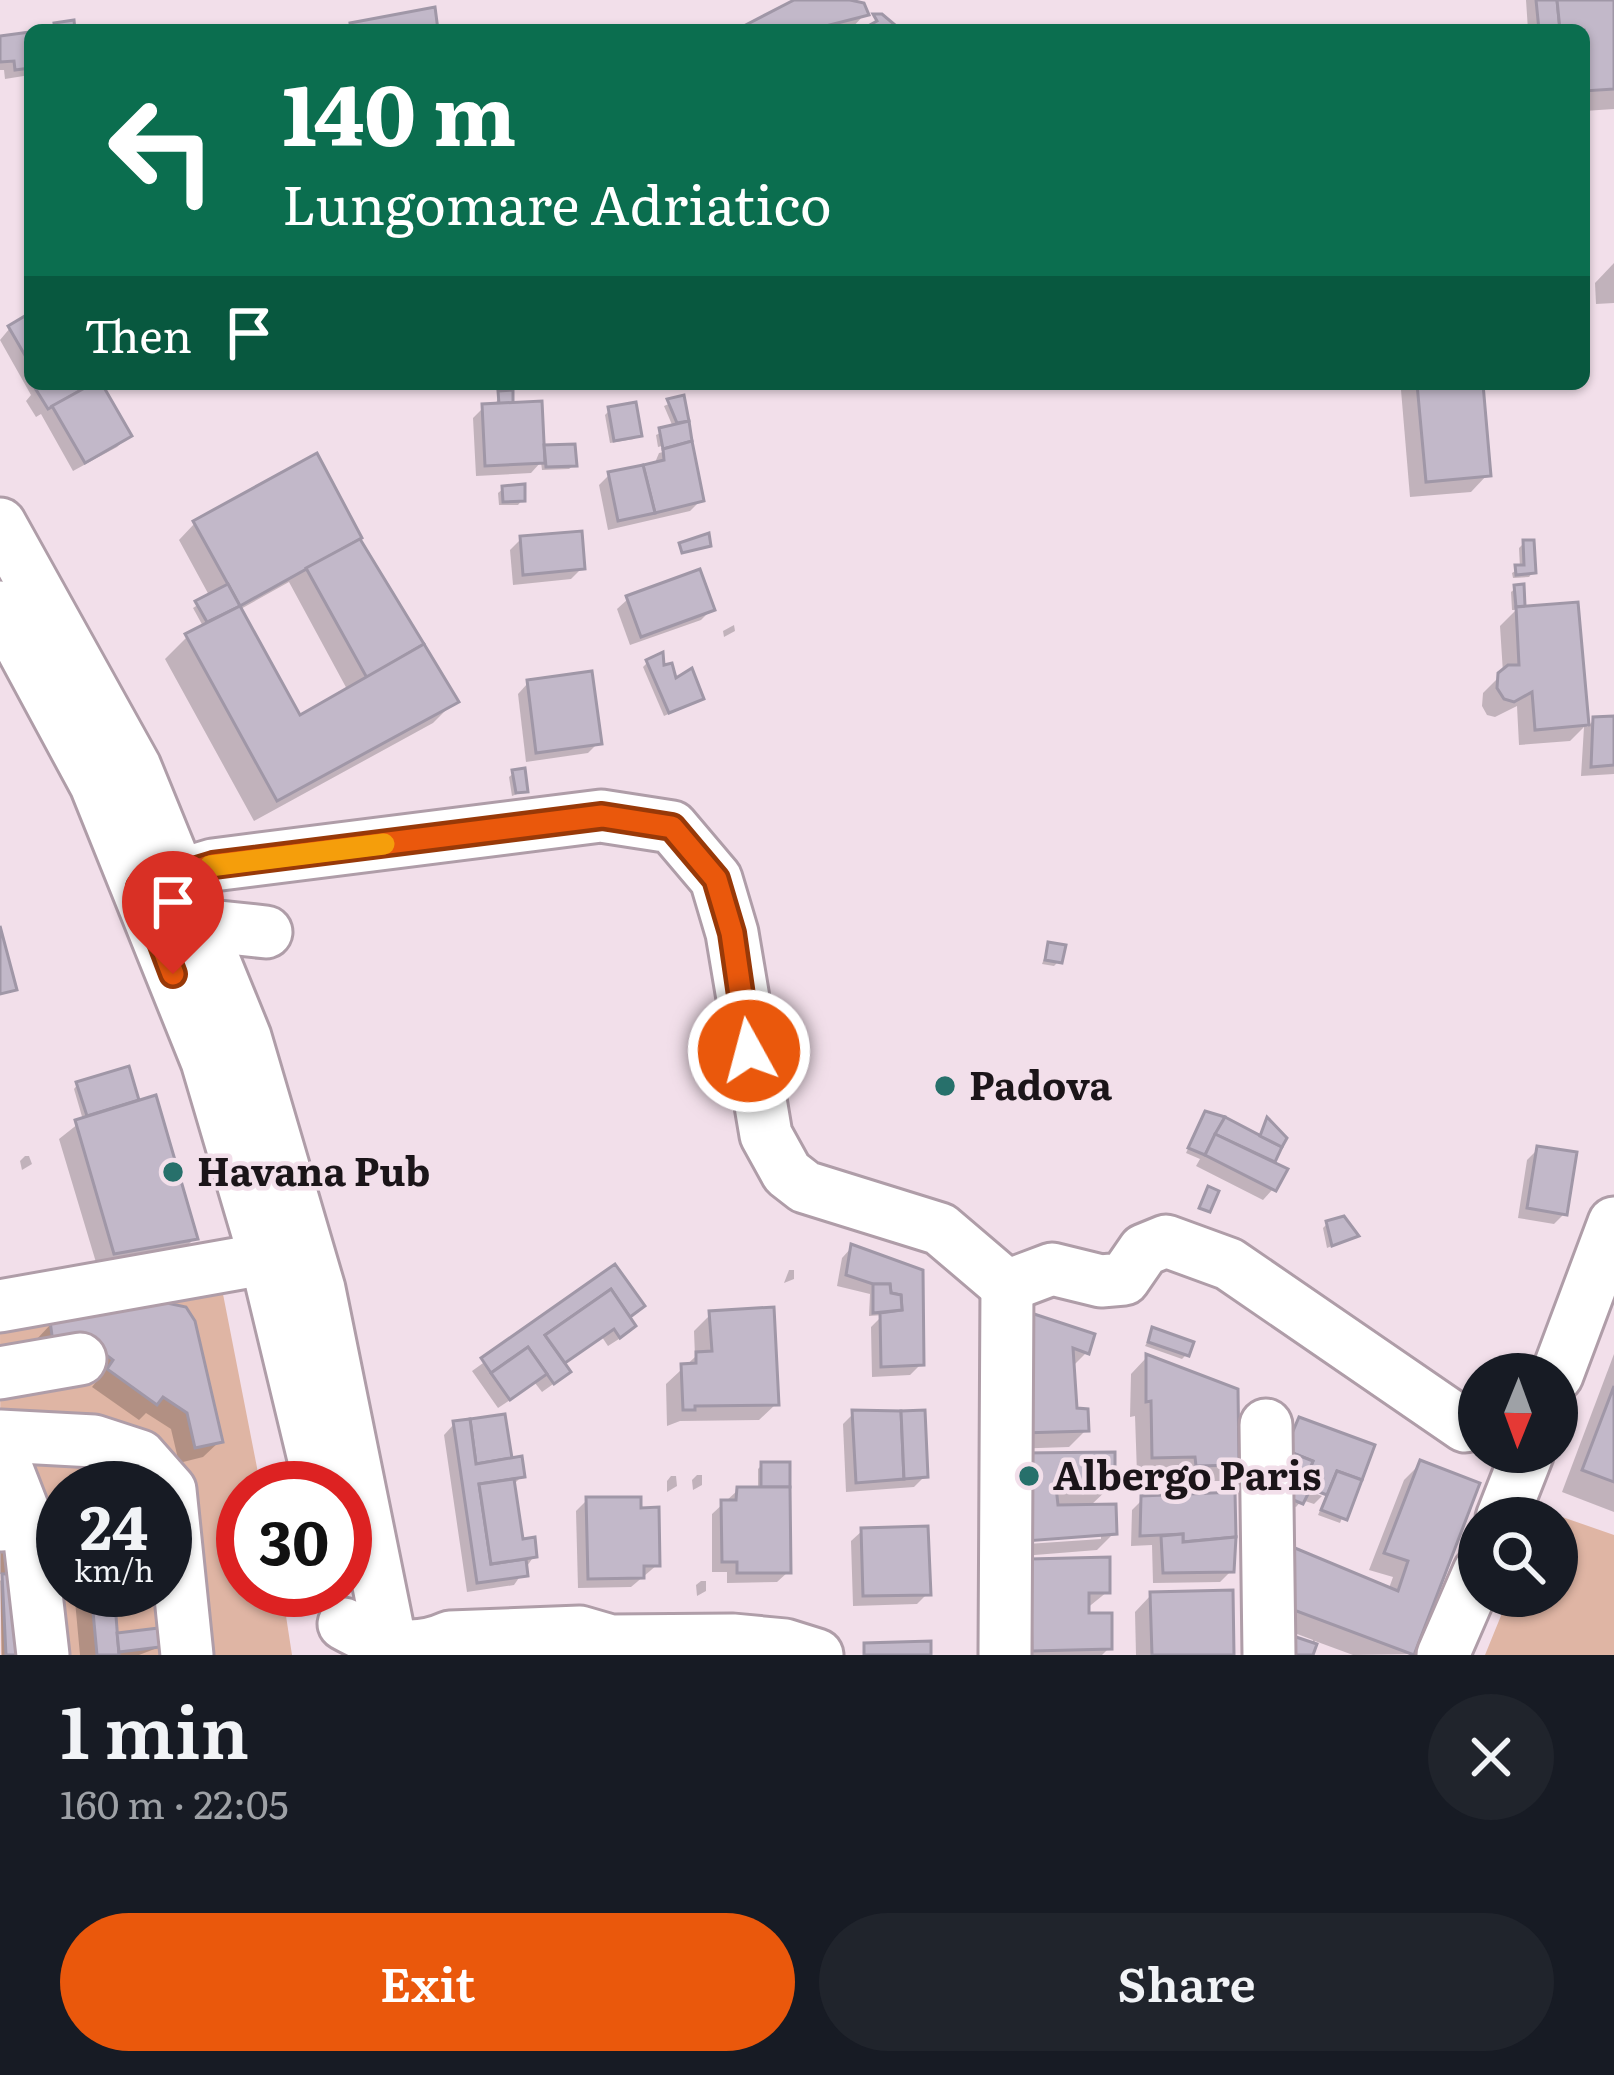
<!DOCTYPE html>
<html lang="en">
<head>
<meta charset="utf-8">
<style>
  body { margin:0; font-family:Literata,serif; background:#20242c; color:#f1f3f6; height:100vh; display:flex; flex-direction:column; font-size:45px; white-space:nowrap }
  * { box-sizing:border-box; margin:0 }
  p { font-size:39px; color:#9ea1a6 }
  .icon { flex:none; width:66px; height:66px; fill:none; stroke:currentColor; stroke-width:2; stroke-linecap:round; stroke-linejoin:round }
  .map { position:relative; height:1655px; overflow:hidden }
  .panel { display:flex; flex-direction:column; background:#171b24; flex:1 }
  .panel>* { flex:none }
  .top-card { position:absolute; left:24px; top:24px; width:1566px; height:366px; border-radius:18px; box-shadow:0 3px 9px #0004; background:#0b6e4f; color:#fff; overflow:hidden }
  .needle { width:78px; rotate:181deg }
  .buttons { position:absolute; left:1458px; top:1353px; display:grid; gap:24px }
  .buttons a { display:grid; place-items:center; width:120px; height:120px; border-radius:50%; background:#171b24; box-shadow:0 3px 9px #0004; font-size:60px }
  .speed { position:absolute; left:36px; top:1461px; display:flex; gap:24px; font-size:60px; font-weight:700; text-align:center }
  .speed>* { display:grid; place-content:center; width:156px; height:156px; border-radius:50%; background:#171b24; box-shadow:0 3px 9px #0004; line-height:1 }
  .speed small { font-size:30px; font-weight:400 }
  .speed .limit { border:18px solid #d22; background:#fff; color:#111 }
  .pin { position:absolute; display:grid; place-items:center; width:102px; height:102px; color:#fff; margin:-123px -51px; border-radius:50% 50% 50% 0; rotate:-45deg; box-shadow:0 0 12px #0007 }
  .pin .icon { rotate:45deg }
  .me { position:absolute; width:132px; margin:-66px; rotate:353deg; stroke-linejoin:round; filter:drop-shadow(0 0 9px #0008) }
  .turn { display:flex; align-items:center; gap:42px; height:252px; padding:0 60px; font-size:54px }
  .turn .icon { width:156px; height:156px; stroke-width:2.5 }
  .turn b { display:block; font-size:84px; line-height:102px }
  .then { display:flex; align-items:center; height:114px; padding:0 60px; background:#0003; gap:24px; font-size:45px }
  .round { display:grid; place-items:center; flex:none; width:126px; height:126px; border-radius:63px; background:#20242c }
  .overview { display:flex; align-items:center; justify-content:space-between; height:204px; padding:0 60px }
  h1 { font-size:72px; font-weight:600; line-height:90px }
  .cta { display:flex; gap:24px; margin-top:auto; padding:24px 60px }
  .cta a { flex:1; height:138px; border-radius:72px; background:#ea580c; color:#fff; font-size:48px; font-weight:600; line-height:138px; text-align:center }
  .cta a+a { background:#20242c; color:#f1f3f6 }
  .map>svg:first-child { display:block }
  .green { fill:#dfb5a4; fill-rule:evenodd }
  .shadow { fill:#0003; fill-rule:evenodd }
  .building { fill:#c2b8c9; stroke:#a097a7; stroke-width:3 }
  .lines { fill:none; stroke-linecap:round; stroke-linejoin:round }
  .minor-casing { stroke:#af9da8; stroke-width:57 }
  .minor { stroke:#fff; stroke-width:51 }
  .route-casing { stroke:#983908; stroke-width:30 }
  .route { stroke:#ea580c; stroke-width:21 }
  .slow { stroke:#f59e0b; stroke-width:21 }
  .poi-dot { fill:#27706b; stroke:#f2dfea; stroke-width:4.5 }
  .labels { text-anchor:middle; stroke-width:9; stroke-linejoin:round; paint-order:stroke }
  .poi-label { font-size:39px; font-weight:bold; fill:#1b1519; stroke:#f2dfea; text-anchor:start }
</style>
</head>
<body>
<div class="map">
<svg width="1614" height="1655" viewBox="0 0 1614 1655">
  <rect width="100%" height="100%" fill="#f2dfea"/>
  <g class="green">
    <path d="M222,1289L261,1488H243V1590H282L292,1655H1L0,1325ZM63,1488H165V1590H63Z"/>
    <polygon points="1545,1511 1614,1535 1614,1655 1485,1655 1509,1596 1557,1596 1557,1518 1542,1518"/>
  </g>
  <g class="shadow">
    <polygon points="802,0 836,0 865,14 850,30 743,30"/>
    <polygon points="1526,0 1614,0 1614,109 1584,111 1584,30 1528,30"/>
    <polygon points="30,35 30,75 5,79 4,70 0,70 0,39"/>
    <polygon points="1614,263 1614,303 1596,304 1595,283"/>
    <polygon points="30,317 30,384 99,384 128,436 117,447 73,471 41,414 36,417 26,401 31,395 0,340 10,328"/>
    <polygon points="1406,384 1480,384 1487,475 1471,492 1410,497 1401,390"/>
    <polygon points="499,394 541,448 573,447 574,465 569,469 542,470 541,462 531,473 476,476 473,418 484,407 495,407"/>
    <polygon points="681,399 701,500 690,511 608,530 599,485 609,475 654,465 659,453 688,446 688,439 658,447 656,435 673,427 664,406"/>
    <polygon points="610,410 639,435 634,439 610,443 605,415"/>
    <polygon points="503,489 522,500 518,505 499,505 498,493"/>
    <path d="M195,523L357,540L455,701L433,723L254,821L165,659L187,637L204,628L193,608L210,597L179,540ZM289,582L348,691L299,719L239,610Z"/>
    <polygon points="521,539 582,568 571,579 513,585 510,550"/>
    <polygon points="1524,543 1533,572 1529,577 1513,578 1512,573 1520,568 1519,548"/>
    <polygon points="1516,588 1522,604 1517,610 1575,606 1587,727 1594,720 1614,738 1614,774 1581,776 1584,727 1570,741 1519,745 1517,706 1495,717 1487,715 1482,706 1483,693 1503,673 1500,626 1516,610 1512,610 1511,592"/>
    <polygon points="628,599 712,609 701,620 630,645 617,609"/>
    <polygon points="734,625 735,631 724,637 723,631"/>
    <polygon points="647,663 661,669 701,699 664,716 643,667"/>
    <polygon points="528,683 599,742 588,753 526,762 518,694"/>
    <polygon points="514,773 525,791 512,796 509,777"/>
    <polygon points="1049,945 1059,961 1054,966 1042,964"/>
    <polygon points="78,1084 136,1099 127,1107 195,1238 178,1255 98,1269 59,1139 83,1120 74,1089"/>
    <polygon points="1202,1119 1258,1139 1267,1122 1273,1189 1263,1200 1196,1166 1200,1159 1186,1153"/>
    <polygon points="1538,1149 1564,1214 1554,1224 1518,1218 1527,1160"/>
    <polygon points="25,1156 29,1156 32,1164 22,1170 20,1161"/>
    <polygon points="1328,1223 1355,1236 1327,1248 1323,1228"/>
    <polygon points="852,1247 920,1272 921,1364 910,1375 872,1377 871,1327 883,1315 869,1316 870,1294 837,1286 842,1258"/>
    <polygon points="615,1268 641,1306 627,1319 622,1337 608,1346 602,1337 563,1365 556,1382 542,1392 535,1383 498,1408 472,1371"/>
    <polygon points="789,1270 794,1270 794,1279 784,1283"/>
    <polygon points="167,1306 220,1441 203,1457 179,1463 171,1429 146,1413 139,1420 92,1387 99,1378 74,1359 38,1365 35,1341 51,1324"/>
    <polygon points="711,1314 776,1404 759,1420 680,1421 667,1426 666,1384 695,1357 694,1331"/>
    <polygon points="1032,1317 1087,1352 1071,1368 1074,1411 1086,1430 1069,1447 1007,1449"/>
    <polygon points="1153,1331 1187,1354 1182,1359 1145,1346"/>
    <polygon points="1614,1354 1614,1512 1562,1492"/>
    <polygon points="1147,1357 1236,1464 1220,1481 1180,1481 1179,1472 1137,1474 1135,1416 1130,1417 1131,1374"/>
    <polygon points="854,1413 925,1476 914,1487 846,1492 843,1424"/>
    <polygon points="1299,1420 1372,1447 1340,1523 1318,1515 1329,1489 1324,1495 1324,1491 1295,1486 1322,1496 1314,1504 1302,1500 1296,1507 1276,1499 1289,1431"/>
    <polygon points="454,1424 509,1462 522,1476 512,1486 520,1542 534,1556 514,1585 467,1592 444,1435"/>
    <polygon points="1420,1464 1476,1485 1411,1654 1353,1655 1315,1641 1310,1655 1313,1640 1268,1623 1275,1603 1388,1591 1393,1577 1369,1570 1404,1480"/>
    <polygon points="762,1465 788,1572 777,1582 727,1583 727,1572 712,1572 712,1514 738,1490 758,1490 758,1469"/>
    <path d="M1007,1473L1112,1485L1089,1507L1114,1533L1097,1550L1011,1557ZM1101,1533V1539L1012,1545L1011,1539Z"/>
    <polygon points="697,1475 702,1475 702,1485 693,1490 692,1480"/>
    <polygon points="671,1476 676,1476 677,1486 667,1492 667,1481"/>
    <polygon points="1143,1499 1231,1571 1220,1582 1153,1583 1152,1545 1131,1546 1132,1510"/>
    <polygon points="587,1500 657,1565 631,1587 578,1588 576,1511"/>
    <polygon points="862,1531 928,1593 917,1604 853,1606 851,1541"/>
    <polygon points="21,1540 32,1655 2,1655 0,1581 8,1573 0,1574 0,1543"/>
    <polygon points="1015,1579 1107,1592 1086,1609 1087,1616 1109,1648 1102,1655 1017,1655"/>
    <polygon points="701,1581 706,1581 706,1591 697,1596 696,1585"/>
    <polygon points="74,1590 111,1590 112,1602 122,1592 129,1608 113,1614 115,1636 165,1645 139,1655 80,1655"/>
    <polygon points="1151,1595 1231,1655 1136,1655 1135,1612"/>
  </g>
  <g class="building">
    <polygon points="794,0 850,0 864,3 869,15 810,30 736,30"/>
    <polygon points="1536,0 1557,0 1560,30 1539,30"/>
    <polygon points="1557,0 1614,0 1614,89 1584,91 1584,30 1560,30"/>
    <polygon points="435,7 438,30 351,30 350,23"/>
    <polygon points="873,14 882,14 901,30 872,30 870,25 877,21"/>
    <polygon points="74,20 75,30 49,30 55,29 54,23"/>
    <polygon points="30,32 30,68 15,70 14,61 0,62 0,36"/>
    <polygon points="30,313 30,364 8,326"/>
    <polygon points="40,384 92,384 48,409 35,388"/>
    <polygon points="92,384 102,384 132,436 85,463 52,406"/>
    <polygon points="1417,384 1483,384 1491,476 1426,482"/>
    <polygon points="513,390 513,403 499,404 498,391"/>
    <polygon points="684,395 689,421 677,423 667,399"/>
    <polygon points="542,401 545,463 485,466 482,404"/>
    <polygon points="636,402 642,436 614,441 608,407"/>
    <polygon points="689,421 692,441 663,449 659,428"/>
    <polygon points="692,441 704,501 655,513 643,465 664,460 663,449"/>
    <polygon points="575,444 577,466 546,467 544,445"/>
    <polygon points="317,453 362,538 240,606 193,521"/>
    <polygon points="643,465 655,513 618,521 608,472"/>
    <polygon points="525,484 525,501 503,502 502,486"/>
    <polygon points="582,531 585,569 523,575 520,536"/>
    <polygon points="709,533 711,546 682,553 679,543"/>
    <polygon points="360,539 424,644 367,678 306,568"/>
    <polygon points="1523,540 1534,540 1536,573 1516,575 1515,565 1524,565"/>
    <polygon points="700,569 715,610 641,637 626,596"/>
    <polygon points="228,584 240,606 207,622 195,601"/>
    <polygon points="1524,584 1525,606 1516,607 1514,585"/>
    <polygon points="1578,602 1589,725 1535,730 1532,692 1514,702 1504,699 1497,688 1498,673 1508,665 1519,665 1516,607"/>
    <polygon points="240,606 300,715 424,644 459,702 277,801 185,634"/>
    <polygon points="663,652 664,665 672,663 676,678 692,668 704,699 669,713 646,660"/>
    <polygon points="592,671 602,744 536,753 527,680"/>
    <polygon points="1614,716 1614,765 1591,767 1593,717"/>
    <polygon points="525,768 528,792 516,793 512,770"/>
    <polygon points="0,926 17,990 0,994"/>
    <polygon points="1048,942 1066,945 1062,963 1045,960"/>
    <polygon points="129,1066 139,1100 87,1116 76,1082"/>
    <polygon points="156,1095 198,1239 114,1254 75,1120"/>
    <polygon points="1205,1111 1225,1117 1205,1155 1188,1148"/>
    <polygon points="1225,1117 1282,1147 1275,1162 1215,1134"/>
    <polygon points="1267,1117 1287,1138 1282,1147 1260,1136"/>
    <polygon points="1215,1134 1288,1169 1276,1191 1205,1155"/>
    <polygon points="1537,1146 1577,1152 1567,1215 1527,1208"/>
    <polygon points="1208,1186 1219,1191 1210,1212 1199,1208"/>
    <polygon points="1344,1216 1359,1236 1332,1246 1326,1221"/>
    <polygon points="851,1244 923,1270 924,1365 881,1367 880,1313 902,1310 901,1295 891,1293 890,1284 873,1284 846,1275"/>
    <polygon points="615,1264 645,1306 630,1317 611,1289 545,1335 571,1372 554,1384 528,1347 491,1373 481,1358"/>
    <polygon points="873,1284 890,1284 891,1293 901,1295 902,1310 873,1313"/>
    <polygon points="611,1289 636,1326 620,1338 614,1329 565,1363 545,1335"/>
    <polygon points="167,1303 186,1307 195,1321 223,1442 195,1448 187,1413 163,1397 157,1405 107,1369 113,1360 92,1344 54,1350 50,1321"/>
    <polygon points="774,1307 779,1405 695,1406 695,1410 683,1410 681,1364 696,1363 696,1352 712,1351 709,1311"/>
    <polygon points="1031,1313 1095,1334 1089,1354 1073,1348 1077,1408 1088,1409 1089,1431 1022,1433"/>
    <polygon points="1152,1327 1194,1342 1189,1356 1148,1342"/>
    <polygon points="528,1347 547,1374 510,1400 491,1373"/>
    <polygon points="1146,1354 1238,1389 1239,1465 1196,1466 1195,1457 1152,1458 1151,1401 1146,1402"/>
    <polygon points="1614,1386 1614,1482 1582,1470"/>
    <polygon points="852,1410 901,1411 904,1479 856,1483"/>
    <polygon points="925,1410 928,1477 904,1479 901,1411"/>
    <polygon points="505,1414 512,1458 476,1464 470,1419"/>
    <polygon points="1299,1417 1375,1445 1362,1480 1337,1471 1327,1495 1303,1486 1313,1461 1285,1450"/>
    <polygon points="470,1419 476,1464 522,1456 525,1477 479,1484 491,1564 526,1559 528,1576 477,1583 453,1421"/>
    <polygon points="1285,1450 1313,1461 1303,1486 1311,1488 1303,1504 1279,1494"/>
    <polygon points="1115,1452 1115,1486 1056,1487 1058,1505 1116,1504 1117,1534 1026,1541 1023,1453"/>
    <polygon points="1420,1460 1480,1483 1414,1655 1283,1606 1282,1583 1295,1548 1398,1591 1408,1561 1384,1553"/>
    <rect x="761" y="1462" width="29" height="25"/>
    <polygon points="1337,1471 1362,1480 1347,1520 1321,1510"/>
    <polygon points="514,1479 523,1539 535,1537 537,1557 491,1564 479,1484"/>
    <polygon points="737,1487 790,1487 791,1573 737,1573 737,1562 722,1562 721,1500 736,1500"/>
    <polygon points="1235,1492 1236,1537 1183,1542 1183,1534 1140,1536 1141,1496"/>
    <polygon points="586,1497 641,1497 641,1508 659,1507 660,1566 644,1566 644,1578 588,1579"/>
    <polygon points="928,1526 931,1595 863,1596 861,1528"/>
    <polygon points="1183,1534 1183,1542 1236,1537 1234,1572 1163,1573 1161,1536"/>
    <polygon points="1110,1557 1110,1593 1089,1593 1089,1613 1112,1613 1112,1649 1032,1651 1030,1559"/>
    <polygon points="31,1573 35,1655 6,1655 2,1574"/>
    <polygon points="91,1590 114,1590 119,1655 97,1655"/>
    <polygon points="121,1590 131,1590 133,1609 122,1610"/>
    <polygon points="1233,1590 1234,1655 1152,1655 1150,1592"/>
    <polygon points="167,1627 168,1646 119,1652 117,1633"/>
    <polygon points="1281,1632 1317,1644 1313,1655 1282,1655"/>
    <polygon points="931,1641 931,1655 864,1655 864,1643"/>
  </g>
  <g class="lines">
    <defs>
      <g id="minor">
        <polyline points="0,524 135,767 245,1037 319,1289 393,1655"/>
        <polyline points="0,607 96,785 207,1061 267,1264 321,1488"/>
        <polyline points="140,887 213,865 601,816 672,827 716,879 732,933 766,1135 787,1173 805,1187 940,1229 1007,1286"/>
        <polyline points="200,925 266,932"/>
        <polyline points="1007,1286 1052,1269 1101,1281 1124,1279 1144,1250 1166,1241 1229,1264 1465,1426"/>
        <polyline points="0,1306 247,1262 267,1264 298,1256"/>
        <polyline points="0,1373 80,1359"/>
        <polyline points="1557,1375 1614,1223"/>
        <polyline points="1266,1425 1269,1655"/>
        <polyline points="0,1436 94,1441 140,1456 170,1490 187,1655"/>
        <polyline points="0,1451 28,1523"/>
        <polyline points="1502,1518 1528,1452"/>
        <polyline points="0,1525 28,1523 43,1655"/>
        <path d="M344,1624C380,1644 410,1655 450,1637L580,1632L611,1641L733,1640L785,1645L817,1655"/>
        <polyline points="1005,1655 1007,1286"/>
        <polyline points="1443,1655 1479,1572"/>
      </g>
    </defs>
    <use href="#minor" class="minor-casing"/>
    <use href="#minor" class="minor"/>
  </g>
  <g class="lines">
    <defs>
      <polyline id="route" points="173,974 140,887 213,865 602,816 672,827 716,879 732,933 749,1051"/>
    </defs>
    <use href="#route" class="route-casing"/>
    <use href="#route" class="route"/>
    <polyline class="slow" points="210,866 384,844"/>
  </g>
  <g class="poi-dot">
    <circle cx="945" cy="1086" r="12"/>
    <circle cx="173" cy="1172" r="12"/>
    <circle cx="1029" cy="1476" r="12"/>
  </g>
  <g class="labels">
    <g class="poi-label">
      <text x="969" y="1100">Padova</text>
      <text x="197" y="1186">Havana Pub</text>
      <text x="1053" y="1490">Albergo Paris</text>
    </g>
  </g>
</svg>
<div class="buttons">
<a><svg class="needle" viewBox="-14 -14 28 28"><path d="M0-13l5 13h-10z" fill="#e53935"/><path d="M0 13l5-13h-10z" fill="#9ea1a6"/></svg></a>
<a><svg class="icon" aria-label="search" viewBox="0 0 24 24"><circle cx="10" cy="10" r="6"/><path d="M15 15l6 6"/></svg></a>
</div>
<div class="speed"><div>24<small>km/h</small></div><div class="limit">30</div></div>
<div class="pin" style="left:173px;top:974px;background:#d93025"><svg class="icon" aria-label="arrive" viewBox="0 0 24 24"><path d="M6 21V4h12l-3 4 3 4H6"/></svg></div>
<svg class="me" style="left:749px;top:1051px" viewBox="-20 -20 40 40"><circle r="17" fill="#ea580c" stroke="#fff" stroke-width="3"/><path d="M0-11L8 9 0 5-8 9z" fill="#fff"/></svg>
<div class="top-card">
<div class="turn"><svg class="icon" aria-label="left" viewBox="0 0 24 24"><path d="M17 20v-9H6M10 6l-5 5 5 5"/></svg><div><b>140 m</b>Lungomare Adriatico</div></div>
<div class="then">Then<svg class="icon" aria-label="arrive" viewBox="0 0 24 24"><path d="M6 21V4h12l-3 4 3 4H6"/></svg></div>
</div>
</div>
<section class="panel">
<div class="overview"><div><h1>1 min</h1><p>160 m · 22:05</p></div><a class="round"><svg class="icon" aria-label="close" viewBox="0 0 24 24"><path d="M6 6l12 12M18 6L6 18"/></svg></a></div>
<div class="cta"><a>Exit</a><a>Share</a></div>
</section>
</body>
</html>
